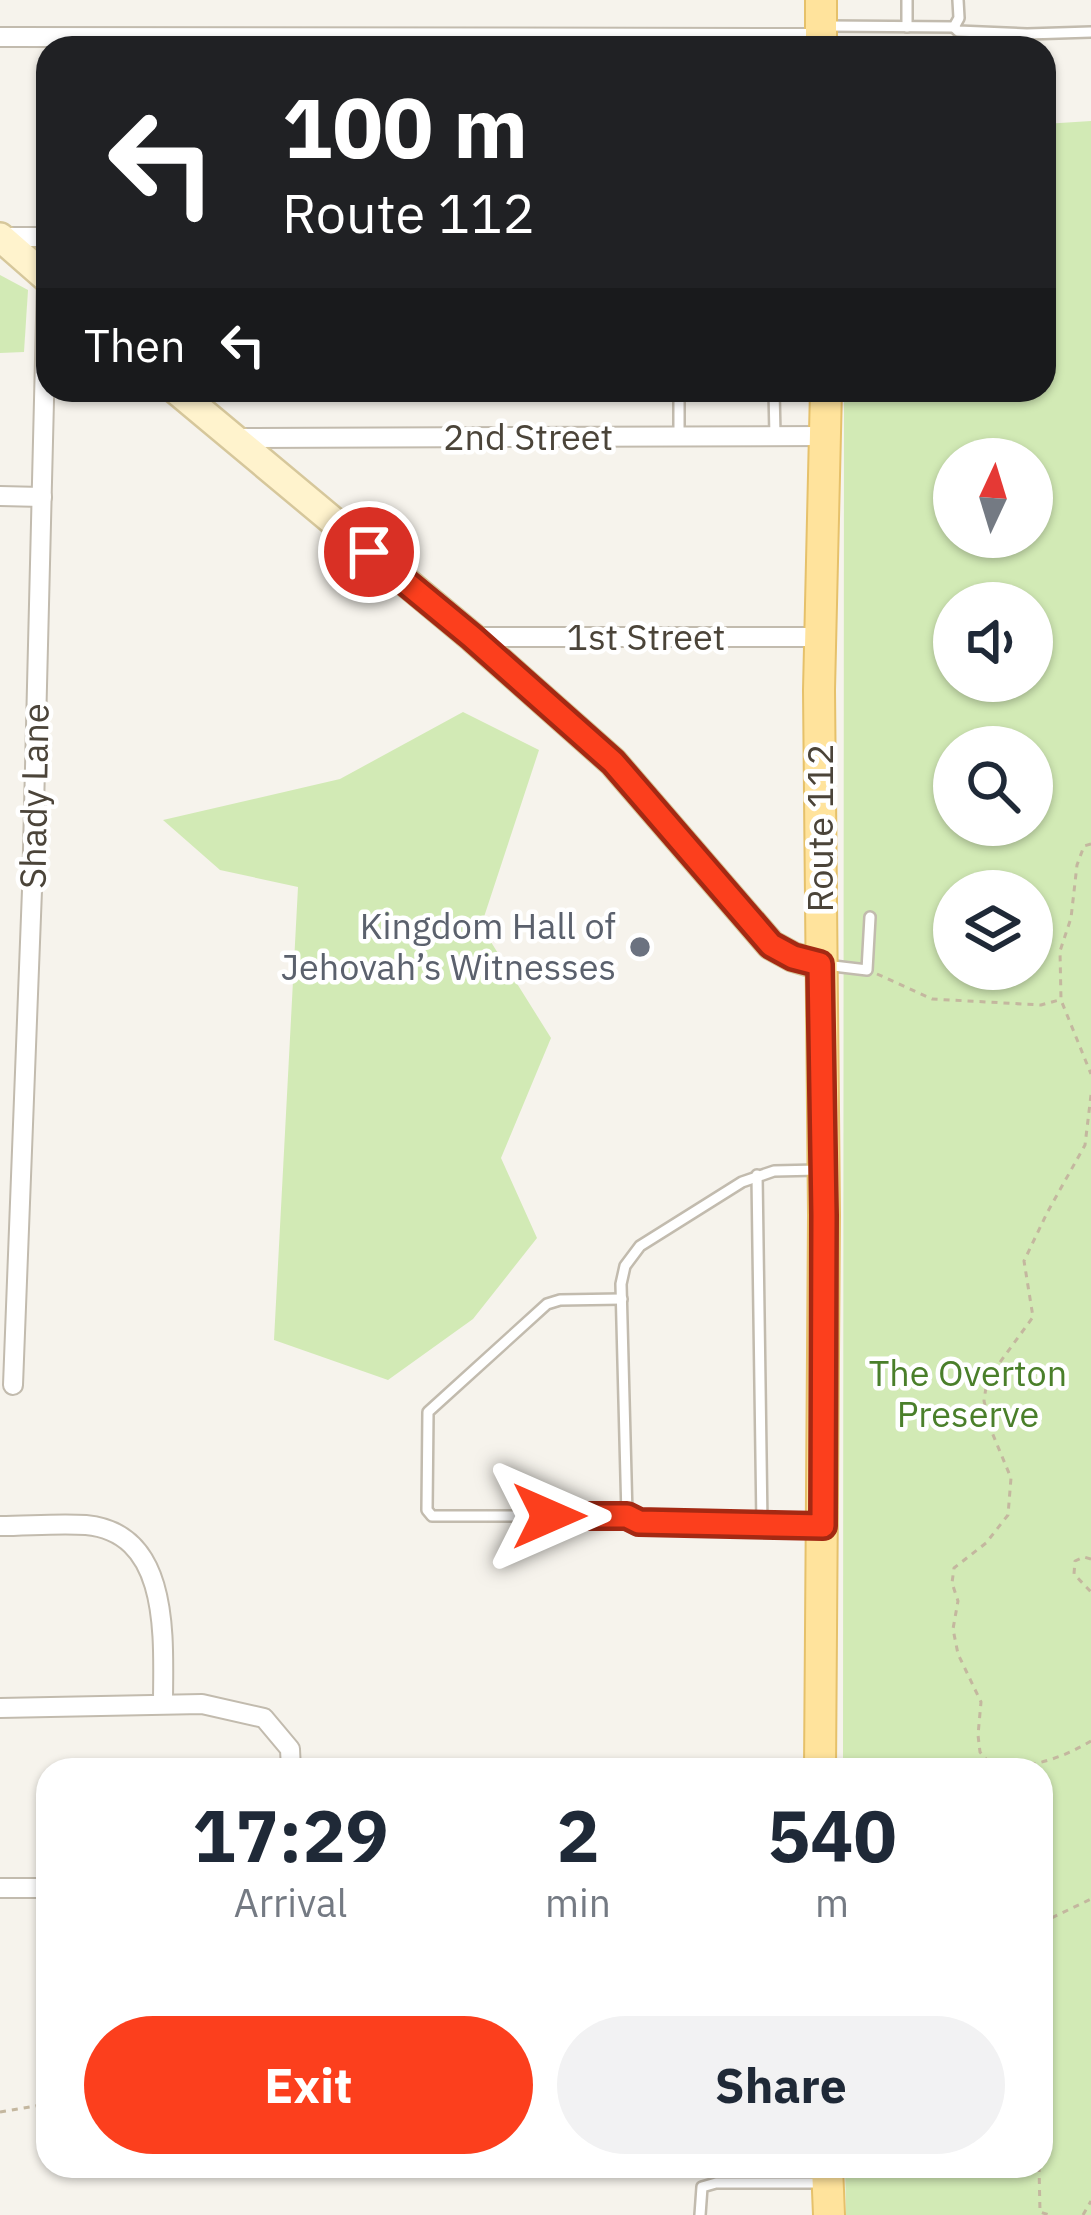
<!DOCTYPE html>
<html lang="en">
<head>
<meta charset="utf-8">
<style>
  body { margin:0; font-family:"IBM Plex Sans",sans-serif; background:#f2f2f3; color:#1f2937; height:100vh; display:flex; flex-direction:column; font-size:45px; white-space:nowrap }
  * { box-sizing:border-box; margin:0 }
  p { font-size:39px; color:#747a83 }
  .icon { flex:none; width:66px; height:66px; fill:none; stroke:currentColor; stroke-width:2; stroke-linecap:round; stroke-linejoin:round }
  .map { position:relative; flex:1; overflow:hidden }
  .side { position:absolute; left:36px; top:1758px; width:1017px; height:420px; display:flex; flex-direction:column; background:#fff; border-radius:36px; box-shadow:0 3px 9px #0004 }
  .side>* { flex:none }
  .guide { position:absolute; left:36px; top:36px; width:1020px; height:366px; border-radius:36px; box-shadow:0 3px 9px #0004; background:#202124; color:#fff; overflow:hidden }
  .needle { width:78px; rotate:4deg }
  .controls { position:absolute; left:933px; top:438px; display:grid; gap:24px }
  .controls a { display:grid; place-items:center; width:120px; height:120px; border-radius:50%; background:#fff; box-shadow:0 3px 9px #0004; font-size:60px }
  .pin { position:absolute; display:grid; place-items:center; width:102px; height:102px; color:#fff; margin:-51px; border:6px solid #fff; border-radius:50%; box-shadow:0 3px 12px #0007 }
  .me { position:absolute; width:132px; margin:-66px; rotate:90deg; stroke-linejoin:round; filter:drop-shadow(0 0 9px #0008) }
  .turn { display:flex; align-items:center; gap:42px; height:252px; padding:0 48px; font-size:54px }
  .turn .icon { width:156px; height:156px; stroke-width:2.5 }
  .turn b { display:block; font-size:84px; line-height:102px }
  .then { display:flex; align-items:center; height:114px; padding:0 48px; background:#0003; gap:24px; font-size:45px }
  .eta { display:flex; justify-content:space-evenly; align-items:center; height:204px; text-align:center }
  .eta b { font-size:72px; font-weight:700; line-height:84px }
  .primary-button { display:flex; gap:24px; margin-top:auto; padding:24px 48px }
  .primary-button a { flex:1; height:138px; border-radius:72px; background:#fc3f1d; color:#fff; font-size:48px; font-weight:700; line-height:138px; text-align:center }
  .primary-button a+a { background:#f2f2f3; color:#1f2937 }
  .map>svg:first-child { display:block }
  .green { fill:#d2eab5; fill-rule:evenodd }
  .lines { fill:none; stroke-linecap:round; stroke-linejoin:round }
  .lane-casing { stroke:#c2bbae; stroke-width:14 }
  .street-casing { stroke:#c2bbae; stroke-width:22 }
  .secondary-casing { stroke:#d6c79b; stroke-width:32 }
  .primary-casing { stroke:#e6c16a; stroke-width:34 }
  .path { stroke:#c4b79f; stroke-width:3; stroke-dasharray:6 6; stroke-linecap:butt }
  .lane { stroke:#fff; stroke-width:9 }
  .street { stroke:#fff; stroke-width:18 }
  .secondary { stroke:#fff3cd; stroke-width:27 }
  .primary { stroke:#ffe39c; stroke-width:30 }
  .route-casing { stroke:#a42913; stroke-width:30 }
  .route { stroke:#fc3f1d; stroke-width:21 }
  .worship-dot { fill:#6b7280; stroke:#fff; stroke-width:4.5 }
  .labels { text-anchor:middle; stroke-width:9; stroke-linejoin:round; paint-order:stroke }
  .street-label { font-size:36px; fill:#4b4439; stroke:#fff }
  .worship-label { font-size:36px; fill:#5b616d; stroke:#fff; text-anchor:end }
  .park-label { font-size:36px; fill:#4a7f2a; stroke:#fff }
</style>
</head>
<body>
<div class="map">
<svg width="1091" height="2215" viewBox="0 0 1091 2215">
  <rect width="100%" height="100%" fill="#f6f3ec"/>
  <g class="green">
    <path d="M1091,121V2215H846L845,2166H1041V1770H843L844,390H1044V124ZM954,459H1032V537H954ZM954,603H1032V681H954ZM954,747H1032V825H954ZM954,891H1032V969H954Z"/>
    <polygon points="0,275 28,290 24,352 0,353"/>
    <polygon points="463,712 539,750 481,926 551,1038 501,1158 537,1238 473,1319 388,1380 274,1340 298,887 220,870 163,820 340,779"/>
  </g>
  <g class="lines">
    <defs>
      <g id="lane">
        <polyline points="907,0 907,27"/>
        <polyline points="827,26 954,27 959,18 958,0"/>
        <polyline points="954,27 958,31 1027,34 1091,32"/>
        <polyline points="774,390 775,436"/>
        <polyline points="679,436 679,390"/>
        <polyline points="825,965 867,970 870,917"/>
        <polyline points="757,1175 762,1525"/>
        <polyline points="622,1299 560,1300 547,1304 428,1412 427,1510 432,1516 627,1516"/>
        <polyline points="817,1526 639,1522 627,1516 621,1284 625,1266 640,1246 742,1182 774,1171 818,1170"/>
        <polyline points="700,2215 702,2187 716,2183 824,2183"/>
      </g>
      <g id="street">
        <polyline points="0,37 821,38"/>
        <polyline points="1,237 48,237"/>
        <polyline points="231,438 826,436"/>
        <polyline points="0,496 42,497"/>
        <polyline points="472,637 820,637"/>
        <polyline points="13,1385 32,890 47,278"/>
        <path d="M0,1526C28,1526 58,1523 86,1525C172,1533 163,1641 163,1704"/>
        <polyline points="0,1708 202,1704 264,1718 290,1749 291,1770"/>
        <polyline points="0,1888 48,1888"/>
      </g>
      <g id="secondary">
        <polyline points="0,237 48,279"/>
        <polyline points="176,390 472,637 613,762 771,945 793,957 820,965"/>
      </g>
      <g id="primary">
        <polyline points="821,48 821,0"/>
        <polyline points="820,1770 824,1215 819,690 826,390"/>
        <polyline points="827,2166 829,2215"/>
      </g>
    </defs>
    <use href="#lane" class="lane-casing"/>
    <use href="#street" class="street-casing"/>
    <use href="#secondary" class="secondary-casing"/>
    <use href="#primary" class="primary-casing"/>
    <g class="path">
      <polyline points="1091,844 1084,846 1077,865 1071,918 1060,951 1061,1000 1091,1074"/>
      <polyline points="877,974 932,999 1041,1005 1059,1000"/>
      <path d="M1091,1095L1085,1145L1047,1213L1024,1261L1033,1317L987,1380L984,1401L991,1430L1011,1478L1008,1515L986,1543L954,1568L952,1583L958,1601L953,1629L958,1654L981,1702L978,1735L980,1752L991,1765C1025,1771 1063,1758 1091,1741"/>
      <polyline points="1091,1559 1084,1557 1075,1561 1074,1574 1091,1592"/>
      <polyline points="1041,1923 1091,1899"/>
      <polyline points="1041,2080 1048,2092 1041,2144"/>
      <polyline points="0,2112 48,2104"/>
      <polyline points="1039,2166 1040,2212 1049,2215"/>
      <polyline points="1083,2215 1091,2201"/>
    </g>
    <use href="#lane" class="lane"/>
    <use href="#street" class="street"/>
    <use href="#secondary" class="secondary"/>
    <use href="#primary" class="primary"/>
  </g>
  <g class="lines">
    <defs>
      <polyline id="route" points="369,552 472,637 613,762 771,945 793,957 820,964 824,1215 823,1526 639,1522 627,1516 549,1516"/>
    </defs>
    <use href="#route" class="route-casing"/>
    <use href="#route" class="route"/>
  </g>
  <circle class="worship-dot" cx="640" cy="947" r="12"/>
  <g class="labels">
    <g class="street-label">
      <text x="528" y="450">2nd Street</text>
      <text x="646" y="650">1st Street</text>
      <text transform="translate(34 796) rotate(-89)" y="13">Shady Lane</text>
      <text transform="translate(820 828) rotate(-90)" y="13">Route 112</text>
    </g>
    <g class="worship-label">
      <text x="616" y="939">Kingdom Hall of<tspan x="616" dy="41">Jehovah’s Witnesses</tspan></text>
    </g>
    <g class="park-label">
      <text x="968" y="1386">The Overton<tspan x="968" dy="41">Preserve</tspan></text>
    </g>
  </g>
</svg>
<div class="controls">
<a><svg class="needle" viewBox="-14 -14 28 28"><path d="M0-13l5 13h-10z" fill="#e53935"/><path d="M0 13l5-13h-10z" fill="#747a83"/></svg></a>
<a><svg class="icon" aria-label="sound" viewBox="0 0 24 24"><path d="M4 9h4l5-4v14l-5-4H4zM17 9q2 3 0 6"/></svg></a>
<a><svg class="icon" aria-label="search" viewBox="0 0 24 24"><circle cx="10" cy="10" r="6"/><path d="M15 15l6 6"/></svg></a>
<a><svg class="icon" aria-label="layers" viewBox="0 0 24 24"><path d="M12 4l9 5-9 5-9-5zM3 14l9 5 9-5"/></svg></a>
</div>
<div class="pin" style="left:369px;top:552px;background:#d93025"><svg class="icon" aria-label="arrive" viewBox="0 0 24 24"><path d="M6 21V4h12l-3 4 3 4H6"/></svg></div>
<svg class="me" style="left:549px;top:1516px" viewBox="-20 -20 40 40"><path d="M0-17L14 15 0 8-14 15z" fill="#fc3f1d" stroke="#fff" stroke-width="4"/></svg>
<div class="guide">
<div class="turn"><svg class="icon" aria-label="left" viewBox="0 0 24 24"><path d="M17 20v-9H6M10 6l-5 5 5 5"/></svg><div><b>100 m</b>Route 112</div></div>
<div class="then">Then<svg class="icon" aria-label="left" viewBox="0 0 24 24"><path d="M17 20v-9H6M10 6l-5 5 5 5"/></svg></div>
</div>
<section class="side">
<div class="eta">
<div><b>17:29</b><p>Arrival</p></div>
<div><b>2</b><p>min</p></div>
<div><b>540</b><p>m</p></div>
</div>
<div class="primary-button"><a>Exit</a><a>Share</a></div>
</section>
</div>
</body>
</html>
